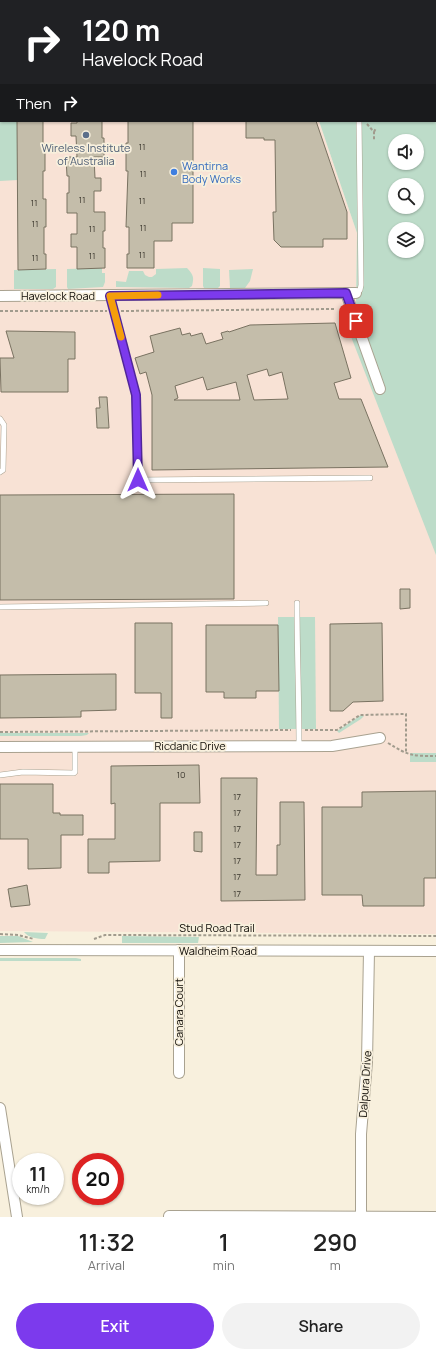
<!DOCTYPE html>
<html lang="en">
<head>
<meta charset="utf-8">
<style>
  body { margin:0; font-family:Manrope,sans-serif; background:#f2f2f2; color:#222; height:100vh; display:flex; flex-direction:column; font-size:15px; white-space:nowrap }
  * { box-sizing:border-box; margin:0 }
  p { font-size:13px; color:#767676 }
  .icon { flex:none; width:22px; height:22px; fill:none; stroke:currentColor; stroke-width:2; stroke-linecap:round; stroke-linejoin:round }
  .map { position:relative; height:1217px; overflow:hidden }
  .drawer { display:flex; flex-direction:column; background:#fff; flex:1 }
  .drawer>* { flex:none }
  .hud { position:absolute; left:0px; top:0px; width:436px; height:122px; box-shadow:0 1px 3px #0004; background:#202124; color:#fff; overflow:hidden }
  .fabs { position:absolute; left:388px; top:134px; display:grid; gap:8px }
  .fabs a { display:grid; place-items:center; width:36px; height:36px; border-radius:50%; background:#fff; box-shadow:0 1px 3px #0004; font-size:20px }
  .speed { position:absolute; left:12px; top:1153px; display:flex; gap:8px; font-size:20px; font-weight:700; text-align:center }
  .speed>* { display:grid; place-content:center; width:52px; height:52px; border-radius:50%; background:#fff; box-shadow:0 1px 3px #0004; line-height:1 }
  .speed small { font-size:10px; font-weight:400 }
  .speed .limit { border:6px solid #d22; background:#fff; color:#111 }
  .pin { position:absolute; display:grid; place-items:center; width:34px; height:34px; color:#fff; margin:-17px; border-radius:8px; box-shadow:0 2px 6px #0006 }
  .me { position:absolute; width:44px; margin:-22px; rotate:0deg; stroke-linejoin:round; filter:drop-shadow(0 0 3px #0008) }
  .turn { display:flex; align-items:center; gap:14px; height:84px; padding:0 16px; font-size:18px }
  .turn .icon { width:52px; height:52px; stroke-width:2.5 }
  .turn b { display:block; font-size:28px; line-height:34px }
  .then { display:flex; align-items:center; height:38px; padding:0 16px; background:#0003; gap:8px; font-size:15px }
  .eta { display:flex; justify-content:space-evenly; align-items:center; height:68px; text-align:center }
  .eta b { font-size:24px; font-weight:600; line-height:28px }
  .action { display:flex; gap:8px; margin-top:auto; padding:8px 16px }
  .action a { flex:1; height:46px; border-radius:24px; background:#7c3aed; color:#fff; font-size:16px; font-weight:600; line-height:46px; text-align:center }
  .action a+a { background:#f2f2f2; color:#222 }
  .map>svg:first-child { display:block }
  .industrial { fill:#f8e2d5 }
  .green { fill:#bddcc9; fill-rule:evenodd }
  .building { fill:#c4bdaa; stroke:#797261; fill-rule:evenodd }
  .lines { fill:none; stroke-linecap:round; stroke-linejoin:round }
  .lane-casing { stroke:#a9a290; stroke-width:6 }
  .street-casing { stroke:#a9a290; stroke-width:12 }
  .path { stroke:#a19b8d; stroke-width:2; stroke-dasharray:3 2; stroke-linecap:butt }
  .lane { stroke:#fff; stroke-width:5 }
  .street { stroke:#fff; stroke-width:10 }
  .route-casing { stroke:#51269a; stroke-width:10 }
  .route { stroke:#7c3aed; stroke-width:7 }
  .slow { stroke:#f59e0b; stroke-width:7 }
  .service-dot { fill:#5c6f8a; stroke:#f8f0dd; stroke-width:1.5 }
  .shop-dot { fill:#3f7fe0; stroke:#f8f0dd; stroke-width:1.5 }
  .labels { text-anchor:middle; stroke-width:3.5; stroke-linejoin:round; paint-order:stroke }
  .number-label { font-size:9px; fill:#3c382f }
  .service-label { font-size:11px; fill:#4e5e75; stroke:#f8f0dd }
  .shop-label { font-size:11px; fill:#366cbe; stroke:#f8f0dd; text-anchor:start }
  .street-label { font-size:11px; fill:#0e0b06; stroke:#f8f0dd }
</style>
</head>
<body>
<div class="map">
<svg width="436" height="1217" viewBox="0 0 436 1217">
  <rect width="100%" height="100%" fill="#f8f0dd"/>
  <polygon class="industrial" points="0,0 280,0 280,1 1,1 1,121 319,121 357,233 356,305 436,509 436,753 410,753 410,761 436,762 436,934 0,931"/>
  <g class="green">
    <polygon points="0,40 1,40 1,121 17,121 18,180 0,181"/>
    <path d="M435,44H436V555L341,311H358L356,305L357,233L319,121H435ZM395,141H417V163H395ZM395,185H417V207H395ZM395,229H417V251H395Z"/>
    <polygon points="102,268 102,273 105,273 105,282 103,287 68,289 67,287 67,269"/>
    <path d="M187,268C194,275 194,278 192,286L189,288L116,287V281L126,282L129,271H143L145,275L149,277H152L156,274V269Z"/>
    <polygon points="203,268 220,269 220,286 218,288 204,288 203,286"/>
    <polygon points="56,269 56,287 53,289 14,289 14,270"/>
    <polygon points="253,269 250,281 245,288 230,288 229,270"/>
    <polygon points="278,617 315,617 316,729 279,729"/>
    <polygon points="361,715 364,716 361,719 339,733 337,731"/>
    <polygon points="0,733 89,733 87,735 81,736 0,736"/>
    <rect x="410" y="753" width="26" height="9"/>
    <path d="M24,932L48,933L45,939C37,939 29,938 24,932Z"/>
    <polygon points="0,936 18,936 33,942 0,943"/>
    <polygon points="122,936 199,937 198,943 122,943"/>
    <polygon points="0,958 76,958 81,959 81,961 0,961"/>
  </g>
  <g class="building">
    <polygon points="17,121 43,121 43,144 45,144 45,171 43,171 43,199 46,199 46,227 44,227 44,254 46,254 46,269 18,270"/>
    <polygon points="77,121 102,121 102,138 104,138 104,157 94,157 95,178 101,178 101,191 94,191 94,212 105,212 105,231 103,231 103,248 105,248 105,268 77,269 77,247 71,247 71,234 77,234 77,213 67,213 67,193 69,193 69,176 67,176 66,157 77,157 76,136 71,136 71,123 77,123"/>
    <polygon points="128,121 193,121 193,223 172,223 172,241 154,241 154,268 127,268 127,254 129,254 129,227 126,227 128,171 126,171 126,143 128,143"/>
    <polygon points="246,121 316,121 347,212 347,239 323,239 323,247 281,247 274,240 273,212 276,212 275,140 264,140 264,138 246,138"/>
    <path d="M335,323L351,378L334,383L339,399H361L388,467L152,470V395L146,372L140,374L135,358L154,352L150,336L180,328L182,335L190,333L191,336L202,333L206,344L223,339L221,333L228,331L229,332L250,325ZM267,369L269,376L282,372L288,399L254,400L247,375ZM203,377L207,390L236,382L240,400H174L178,398L175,386Z"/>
    <polygon points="6,331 75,332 75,359 68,359 68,392 1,392 0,358 14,358"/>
    <polygon points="99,397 107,397 109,428 97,428 96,408 100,408"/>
    <polygon points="234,494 234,599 0,600 0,495"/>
    <polygon points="400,589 410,589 410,608 400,609"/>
    <polygon points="135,623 172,623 172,718 161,718 161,693 135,693"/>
    <polygon points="382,623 383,701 353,702 343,711 330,711 330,624"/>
    <polygon points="206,625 278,625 279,691 256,691 256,698 224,698 224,692 206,692"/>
    <polygon points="116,674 116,710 81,711 81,717 0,718 0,675"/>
    <polygon points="199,765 200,803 160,803 160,861 109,862 109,873 88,873 88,839 115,839 115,803 111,804 111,766"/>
    <polygon points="221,778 257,778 256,875 277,875 277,845 280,845 280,802 304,802 305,900 221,901"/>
    <polygon points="0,784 53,784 53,813 60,813 60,815 83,815 83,835 61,835 61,868 28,869 28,839 0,839"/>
    <polygon points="436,791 436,878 424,878 424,906 363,906 362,895 322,895 322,807 362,807 362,792"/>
    <polygon points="194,832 202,832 202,852 194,851"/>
    <polygon points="27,885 30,905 11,907 8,889"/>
  </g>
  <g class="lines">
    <defs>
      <g id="lane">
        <polyline points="356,293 360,290 361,285 359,121"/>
        <polyline points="110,296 136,395 138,480 370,478"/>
        <polyline points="0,419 4,425 3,470 0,472"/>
        <path d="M297,603C297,651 299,698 299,746"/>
        <polyline points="0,607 266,603"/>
        <polyline points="0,775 23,772 74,773 75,772 75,747"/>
      </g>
      <g id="street">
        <polyline points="346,293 380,389"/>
        <polyline points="0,296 356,293"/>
        <polyline points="0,747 332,746 380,738"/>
        <polyline points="0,950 436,951"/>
        <polyline points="179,950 179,1073"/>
        <polyline points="0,1108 17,1217"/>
        <polyline points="361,1216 361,1134 367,1062 369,951"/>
        <polyline points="169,1217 169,1216 436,1217"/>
      </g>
    </defs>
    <use href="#lane" class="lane-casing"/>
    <use href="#street" class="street-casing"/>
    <g class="path">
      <polyline points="367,124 374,132 374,141"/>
      <polyline points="374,132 376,128"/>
      <polyline points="0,311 107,311"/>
      <polyline points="121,311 334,309"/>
      <polyline points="305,730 337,730 360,715 406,714 406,753"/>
      <polyline points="0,732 291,730"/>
      <path d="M388,743C409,756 412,756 436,756"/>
      <polyline points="0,934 18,935 34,939"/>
      <polyline points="94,939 105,935 436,936"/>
    </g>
    <use href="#lane" class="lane"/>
    <use href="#street" class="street"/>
  </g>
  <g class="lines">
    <defs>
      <polyline id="route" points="138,480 136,395 110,296 346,293 356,321"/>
    </defs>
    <use href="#route" class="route-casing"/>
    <use href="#route" class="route"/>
    <polyline class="slow" points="121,337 110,296 158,295"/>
  </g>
  <circle class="service-dot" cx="86" cy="135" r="4"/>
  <circle class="shop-dot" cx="174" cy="172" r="4"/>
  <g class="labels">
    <g class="number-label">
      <text x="142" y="150">11</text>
      <text x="143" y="177">11</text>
      <text x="82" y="203">11</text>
      <text x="142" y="204">11</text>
      <text x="34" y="206">11</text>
      <text x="35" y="227">11</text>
      <text x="143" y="231">11</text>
      <text x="92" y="232">11</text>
      <text x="142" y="258">11</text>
      <text x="92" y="259">11</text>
      <text x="35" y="261">11</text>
      <text x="181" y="778">10</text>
      <text x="237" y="800">17</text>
      <text x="237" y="816">17</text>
      <text x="237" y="832">17</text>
      <text x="237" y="848">17</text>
      <text x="237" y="864">17</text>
      <text x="237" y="880">17</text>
      <text x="237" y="897">17</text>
    </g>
    <g class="service-label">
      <text x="86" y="152">Wireless Institute<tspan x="86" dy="13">of Australia</tspan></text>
    </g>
    <g class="shop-label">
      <text x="182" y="170">Wantirna<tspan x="182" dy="13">Body Works</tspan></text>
    </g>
    <g class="street-label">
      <text x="58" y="300">Havelock Road</text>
      <text x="190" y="750">Ricdanic Drive</text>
      <text x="217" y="932">Stud Road Trail</text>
      <text x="218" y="955">Waldheim Road</text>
      <text transform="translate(179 1012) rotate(-90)" y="4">Canara Court</text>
      <text transform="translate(365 1084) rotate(-86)" y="4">Dalpura Drive</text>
    </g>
  </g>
</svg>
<div class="fabs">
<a><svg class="icon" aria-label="sound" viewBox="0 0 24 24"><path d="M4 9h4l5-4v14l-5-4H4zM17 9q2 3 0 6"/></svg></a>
<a><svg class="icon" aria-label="search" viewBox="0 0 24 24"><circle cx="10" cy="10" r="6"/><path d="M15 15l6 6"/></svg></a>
<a><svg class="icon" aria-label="layers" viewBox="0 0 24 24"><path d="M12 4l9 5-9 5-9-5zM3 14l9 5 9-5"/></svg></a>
</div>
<div class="speed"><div>11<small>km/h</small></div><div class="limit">20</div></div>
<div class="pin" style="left:356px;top:321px;background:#d93025"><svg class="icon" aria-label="arrive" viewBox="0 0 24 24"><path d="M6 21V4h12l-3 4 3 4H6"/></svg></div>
<svg class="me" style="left:138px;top:480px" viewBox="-20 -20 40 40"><path d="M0-17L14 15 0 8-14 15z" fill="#7c3aed" stroke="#fff" stroke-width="4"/></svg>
<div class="hud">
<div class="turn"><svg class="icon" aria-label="right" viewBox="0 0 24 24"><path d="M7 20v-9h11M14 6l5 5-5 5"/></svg><div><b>120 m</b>Havelock Road</div></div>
<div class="then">Then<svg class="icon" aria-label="right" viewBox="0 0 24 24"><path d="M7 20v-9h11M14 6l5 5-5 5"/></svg></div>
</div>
</div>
<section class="drawer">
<div class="eta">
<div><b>11:32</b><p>Arrival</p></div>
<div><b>1</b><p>min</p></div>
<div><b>290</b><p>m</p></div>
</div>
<div class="action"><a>Exit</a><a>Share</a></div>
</section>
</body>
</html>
